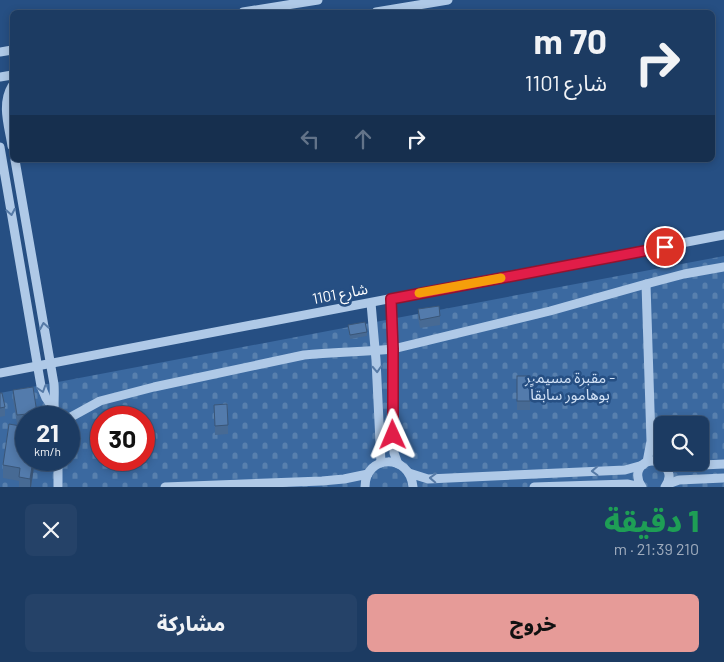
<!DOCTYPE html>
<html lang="ar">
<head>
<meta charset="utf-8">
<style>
  body { margin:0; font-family:Barlow,"Noto Sans Arabic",sans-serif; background:#254268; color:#f1f3f6; direction:rtl; height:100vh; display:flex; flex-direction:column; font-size:19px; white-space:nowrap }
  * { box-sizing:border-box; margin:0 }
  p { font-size:16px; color:#a0adbe }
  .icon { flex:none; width:28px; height:28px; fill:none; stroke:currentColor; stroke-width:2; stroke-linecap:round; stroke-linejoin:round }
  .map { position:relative; height:487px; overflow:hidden; direction:ltr }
  .drawer { display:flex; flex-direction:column; background:#1c3b62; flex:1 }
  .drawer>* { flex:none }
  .hud { position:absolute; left:10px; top:10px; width:705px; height:152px; border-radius:8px; box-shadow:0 2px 8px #0003,0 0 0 1px #3a5577; direction:rtl; background:#1c3b62; color:#f1f3f6; overflow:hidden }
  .buttons { position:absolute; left:654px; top:416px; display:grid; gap:10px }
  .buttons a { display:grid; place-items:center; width:55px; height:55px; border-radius:8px; background:#1c3b62; box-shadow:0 2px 8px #0003,0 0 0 1px #3a5577; font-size:25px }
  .speed { position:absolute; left:15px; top:406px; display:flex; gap:10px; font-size:25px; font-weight:700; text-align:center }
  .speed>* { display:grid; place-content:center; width:65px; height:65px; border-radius:50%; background:#1c3b62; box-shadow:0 2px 8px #0003,0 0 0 1px #3a5577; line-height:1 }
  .speed small { font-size:12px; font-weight:400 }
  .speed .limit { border:8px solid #d22; background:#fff; color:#111 }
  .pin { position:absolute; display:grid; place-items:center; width:42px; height:42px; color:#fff; margin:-21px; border:2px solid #fff; border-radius:50%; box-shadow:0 1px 5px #0007 }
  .me { position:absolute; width:55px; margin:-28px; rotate:359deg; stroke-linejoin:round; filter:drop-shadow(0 0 4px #0008) }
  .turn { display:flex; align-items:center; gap:18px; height:105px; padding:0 25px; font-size:22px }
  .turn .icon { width:65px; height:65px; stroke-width:2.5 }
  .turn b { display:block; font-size:35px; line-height:42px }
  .lanes { display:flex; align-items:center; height:48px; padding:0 25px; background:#0003; justify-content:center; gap:25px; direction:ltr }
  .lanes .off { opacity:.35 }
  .round { display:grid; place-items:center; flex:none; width:52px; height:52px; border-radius:8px; background:#254268 }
  .headline { display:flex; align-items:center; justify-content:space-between; height:85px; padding:0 25px }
  h1 { font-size:30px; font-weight:800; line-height:38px; color:#1e9e55 }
  .primary-button { display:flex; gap:10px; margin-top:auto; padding:10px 25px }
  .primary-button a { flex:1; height:58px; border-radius:8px; background:#e69b98; color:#111; font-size:20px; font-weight:800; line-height:58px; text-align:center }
  .primary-button a+a { background:#254268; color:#f1f3f6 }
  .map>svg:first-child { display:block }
  .cemetery { fill:url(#cemetery-stones); fill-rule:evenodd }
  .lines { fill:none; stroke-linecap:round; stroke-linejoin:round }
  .minor { stroke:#afc9e7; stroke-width:9 }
  .wall { fill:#476a94 }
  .shaded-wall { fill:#3a5678 }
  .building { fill:#537bac; stroke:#3a5678 }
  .oneway { stroke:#567aa6 }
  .route-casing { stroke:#92132f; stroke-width:12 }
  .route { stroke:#e11d48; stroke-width:9 }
  .slow { stroke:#f59e0b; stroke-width:9 }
  .labels { text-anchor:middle; stroke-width:5; stroke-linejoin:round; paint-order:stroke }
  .street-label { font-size:15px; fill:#fff; stroke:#264f83 }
  .park-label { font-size:15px; fill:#d2e2f6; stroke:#264f83 }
</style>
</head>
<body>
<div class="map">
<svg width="724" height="487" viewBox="0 0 724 487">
  <defs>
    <pattern id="cemetery-stones" width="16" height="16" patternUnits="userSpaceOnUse" patternTransform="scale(1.25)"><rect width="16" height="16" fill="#3b69a0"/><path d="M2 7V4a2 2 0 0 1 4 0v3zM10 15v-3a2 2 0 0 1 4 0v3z" fill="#5880ae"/></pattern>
  </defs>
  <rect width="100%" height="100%" fill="#264f83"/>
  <path class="cemetery" d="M724,256V487H0V393ZM26,418H69V460H26ZM101,418H144V460H101ZM662,425H700V462H662Z"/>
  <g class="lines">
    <g class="minor">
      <polyline points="243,12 318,0"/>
      <polyline points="376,12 448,0"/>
      <polyline points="0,52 12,50"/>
      <polyline points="0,77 12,75"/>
      <path d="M12,86C1,104 9,126 12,146"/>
      <polyline points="0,147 41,386 46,398 53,408"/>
      <path d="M15,160L54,384C55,395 53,406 55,418"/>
      <polyline points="646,284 651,441 647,462"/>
      <polyline points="391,299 393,349 394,453 398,464"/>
      <polyline points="371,303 376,360 381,463"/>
      <polyline points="0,373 724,235"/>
      <path d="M69,418L80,412L100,401L154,387L304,355C334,352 364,352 393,349L550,311L646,284L684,274L724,267"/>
      <polyline points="663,464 681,466 724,464"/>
      <polyline points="409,473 428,479 625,470 643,465"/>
      <polyline points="668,484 679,480 724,478"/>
      <polyline points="58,486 58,460"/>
      <polyline points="165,487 322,481 344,479 368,474"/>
      <path d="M365,487C365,454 410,453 413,487"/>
      <polyline points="534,487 627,484 641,487"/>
      <path d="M642,487C638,482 637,478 638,472C645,449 681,466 665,487"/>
    </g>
  </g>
  <g class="wall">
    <polygon points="418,309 440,316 440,325 420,328 418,318"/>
    <polygon points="348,325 367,332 367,336 350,339"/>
    <rect x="517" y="376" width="13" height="34"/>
    <polygon points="13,390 37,413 37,418 26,418 26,423 17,424 13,399"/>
    <polygon points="0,393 5,407 5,416 0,417"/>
    <polygon points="214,405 228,425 228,434 215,435"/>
    <polygon points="26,460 35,460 31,487 19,487 19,481 3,478 3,465"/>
  </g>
  <polygon class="shaded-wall" points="33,460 35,460 31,487 30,487 30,479"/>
  <g class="building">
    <polygon points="439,306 440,316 420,320 418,309"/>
    <polygon points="365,322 367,332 350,335 348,325"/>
    <rect x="517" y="376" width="13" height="25"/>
    <polygon points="33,387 37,413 17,415 13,390"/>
    <polygon points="0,393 2,393 5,407 0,408"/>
    <polygon points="227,404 228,425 215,426 214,405"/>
    <polygon points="9,424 26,427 26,460 33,460 30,479 19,477 20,468 3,465"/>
  </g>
  <defs><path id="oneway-chevron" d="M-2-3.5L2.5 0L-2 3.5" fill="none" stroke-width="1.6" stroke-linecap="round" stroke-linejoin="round" transform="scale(1.25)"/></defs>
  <g class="oneway">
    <use href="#oneway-chevron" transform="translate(11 212) rotate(80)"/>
    <use href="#oneway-chevron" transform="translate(44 326) rotate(-100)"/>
    <use href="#oneway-chevron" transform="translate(377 369) rotate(87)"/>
    <use href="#oneway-chevron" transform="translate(42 389) rotate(72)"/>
    <use href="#oneway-chevron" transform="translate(595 471) rotate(178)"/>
    <use href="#oneway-chevron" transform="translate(433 478) rotate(-178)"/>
  </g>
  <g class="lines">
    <defs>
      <polyline id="route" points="393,435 393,349 391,299 665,247"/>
    </defs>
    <use href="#route" class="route-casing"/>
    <use href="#route" class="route"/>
    <polyline class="slow" points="419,293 501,278"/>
  </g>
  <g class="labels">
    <g class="street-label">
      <text transform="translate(340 294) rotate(-11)" y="5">شارع 1101</text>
    </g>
    <g class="park-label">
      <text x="570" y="383">مقبرة مسيمير -<tspan x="570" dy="17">بوهامور سابقاً</tspan></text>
    </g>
  </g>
</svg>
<div class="buttons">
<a><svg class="icon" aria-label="search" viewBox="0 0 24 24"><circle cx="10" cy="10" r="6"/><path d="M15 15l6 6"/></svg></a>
</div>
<div class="speed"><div>21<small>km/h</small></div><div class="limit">30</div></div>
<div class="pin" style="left:665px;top:247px;background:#d93025"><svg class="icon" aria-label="arrive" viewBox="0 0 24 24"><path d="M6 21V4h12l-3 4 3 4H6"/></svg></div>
<svg class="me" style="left:393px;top:435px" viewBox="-20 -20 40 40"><path d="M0-17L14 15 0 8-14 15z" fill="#e11d48" stroke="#fff" stroke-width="4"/></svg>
<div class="hud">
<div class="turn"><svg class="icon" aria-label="right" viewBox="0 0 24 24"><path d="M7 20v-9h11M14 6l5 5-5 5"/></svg><div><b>70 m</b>شارع 1101</div></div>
<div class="lanes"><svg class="icon off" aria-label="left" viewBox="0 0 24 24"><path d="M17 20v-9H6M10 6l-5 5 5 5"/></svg><svg class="icon off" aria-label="ahead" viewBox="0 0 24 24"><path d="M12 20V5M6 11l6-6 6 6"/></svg><svg class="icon" aria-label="right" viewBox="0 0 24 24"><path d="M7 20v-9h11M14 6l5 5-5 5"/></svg></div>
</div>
</div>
<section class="drawer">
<div class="headline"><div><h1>1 دقيقة</h1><p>210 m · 21:39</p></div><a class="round"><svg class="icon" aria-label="close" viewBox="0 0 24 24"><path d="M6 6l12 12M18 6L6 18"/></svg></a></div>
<div class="primary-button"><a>خروج</a><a>مشاركة</a></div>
</section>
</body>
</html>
